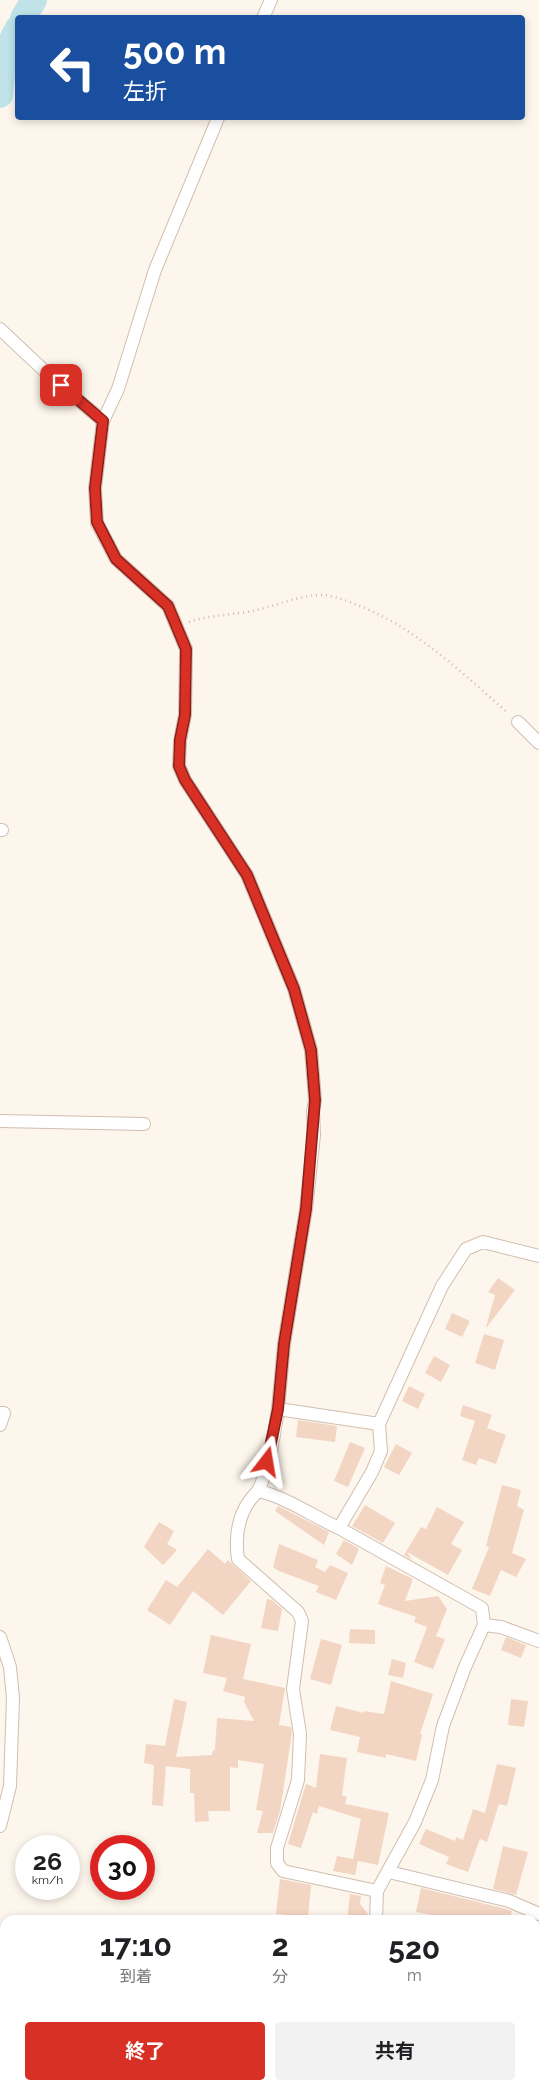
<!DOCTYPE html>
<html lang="ja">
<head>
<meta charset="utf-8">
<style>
  body { margin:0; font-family:Raleway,"Noto Sans JP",sans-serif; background:#f2f2f2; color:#202124; height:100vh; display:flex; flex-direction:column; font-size:19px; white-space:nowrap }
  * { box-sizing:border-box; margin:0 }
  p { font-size:16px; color:#757577 }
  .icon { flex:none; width:28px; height:28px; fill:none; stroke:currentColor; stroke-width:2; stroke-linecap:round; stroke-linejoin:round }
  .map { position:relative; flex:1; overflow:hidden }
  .side { position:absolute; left:0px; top:1915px; width:540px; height:175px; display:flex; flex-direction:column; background:#fff; border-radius:15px 15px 0 0; box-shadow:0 2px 8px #0003 }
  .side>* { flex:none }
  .banner { position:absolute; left:15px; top:15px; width:510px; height:105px; border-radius:5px; box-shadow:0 2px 8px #0003; background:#1a4fa0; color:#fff; overflow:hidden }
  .speed { position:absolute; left:15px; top:1835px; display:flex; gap:10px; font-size:25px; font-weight:700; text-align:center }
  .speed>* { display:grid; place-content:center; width:65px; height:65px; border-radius:50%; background:#fff; box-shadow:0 2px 8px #0003; line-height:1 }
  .speed small { font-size:12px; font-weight:400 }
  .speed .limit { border:8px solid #d22; background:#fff; color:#111 }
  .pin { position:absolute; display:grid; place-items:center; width:42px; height:42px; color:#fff; margin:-21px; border-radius:10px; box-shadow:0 2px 8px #0006 }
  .me { position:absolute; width:55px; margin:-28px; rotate:14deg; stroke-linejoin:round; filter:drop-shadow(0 0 4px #0008) }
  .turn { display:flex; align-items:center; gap:18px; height:105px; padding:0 25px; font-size:22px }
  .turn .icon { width:65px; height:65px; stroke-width:2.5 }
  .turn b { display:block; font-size:35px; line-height:42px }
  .eta { display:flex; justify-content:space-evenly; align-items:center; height:85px; text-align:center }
  .eta b { font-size:30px; font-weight:700; line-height:35px }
  .action { display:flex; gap:10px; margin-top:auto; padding:10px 25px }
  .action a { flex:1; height:58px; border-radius:5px; background:#d93025; color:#fff; font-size:20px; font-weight:700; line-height:58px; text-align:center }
  .action a+a { background:#f2f2f2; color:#202124 }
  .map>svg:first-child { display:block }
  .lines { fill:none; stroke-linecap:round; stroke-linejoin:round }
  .river { stroke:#bfe3e8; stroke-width:26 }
  .building { fill:#f3d5c3 }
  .minor-casing { stroke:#d1beb0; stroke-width:14 }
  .path { stroke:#d9b8a5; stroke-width:2.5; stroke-dasharray:1 4; stroke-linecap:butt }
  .minor { stroke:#fff; stroke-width:12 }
  .route-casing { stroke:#8d1f18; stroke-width:12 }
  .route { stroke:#d93025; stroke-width:9 }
</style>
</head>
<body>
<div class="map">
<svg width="539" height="2090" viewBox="0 0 539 2090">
  <rect width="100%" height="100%" fill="#fdf6ec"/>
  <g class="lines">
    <g class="river">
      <polyline points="23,18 34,0"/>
      <path d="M0,95C2,69 5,51 18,28"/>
    </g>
  </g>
  <g class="building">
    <polygon points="498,1278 515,1290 487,1327 486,1327 495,1295 488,1292"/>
    <polygon points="452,1313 470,1321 462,1337 445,1329"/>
    <polygon points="484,1334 504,1340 495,1370 475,1363"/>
    <polygon points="434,1356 450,1365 441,1382 425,1373"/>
    <polygon points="409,1386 425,1394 418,1409 402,1401"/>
    <polygon points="463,1405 492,1415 487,1428 506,1435 496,1464 479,1458 476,1465 462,1460 475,1421 460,1416"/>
    <polygon points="298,1420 337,1426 335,1442 296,1437"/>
    <polygon points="350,1442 365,1448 348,1487 334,1481"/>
    <polygon points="396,1444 412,1453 399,1475 384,1467"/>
    <polygon points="502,1485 521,1490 517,1506 524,1510 512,1553 526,1559 516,1577 501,1570 490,1596 472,1589 489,1547 486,1546"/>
    <polygon points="365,1505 395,1523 383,1543 352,1526"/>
    <polygon points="278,1506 329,1532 324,1545 275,1511"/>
    <polygon points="437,1507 464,1522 451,1544 462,1550 448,1575 407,1552 412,1560 404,1555 421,1527 426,1529"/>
    <polygon points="159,1522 174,1531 167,1544 177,1550 163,1565 144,1547"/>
    <polygon points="344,1540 359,1549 352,1565 336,1554"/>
    <polygon points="279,1544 318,1560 315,1567 325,1572 330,1565 348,1573 336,1600 316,1592 319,1586 279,1571 273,1567"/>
    <polygon points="208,1549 225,1564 228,1560 251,1581 223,1615 193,1591 170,1625 147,1610 166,1580 177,1587"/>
    <polygon points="386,1566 413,1579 405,1601 438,1596 447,1609 436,1636 445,1639 433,1669 414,1662 427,1627 414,1622 416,1617 378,1604 385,1585 380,1583"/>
    <polygon points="267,1599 272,1600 282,1609 278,1631 261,1628"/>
    <polygon points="350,1629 375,1630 375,1644 349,1643"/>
    <polygon points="211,1635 251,1644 243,1679 285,1688 279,1725 291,1727 292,1733 280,1811 273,1833 257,1833 263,1811 256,1810 264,1764 238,1760 238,1768 230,1767 230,1811 208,1811 209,1821 195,1822 194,1793 190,1793 190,1769 166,1766 163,1806 152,1805 154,1765 144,1763 146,1744 165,1746 174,1699 187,1702 176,1757 212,1755 213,1750 215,1750 217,1718 254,1721 244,1702 245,1697 223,1691 227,1678 203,1673"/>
    <polygon points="506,1637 526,1645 521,1658 501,1650"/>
    <polygon points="321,1639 342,1645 331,1685 310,1679"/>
    <polygon points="392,1659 406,1663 403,1678 388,1675"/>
    <polygon points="391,1681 433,1694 420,1734 422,1735 416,1761 386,1754 386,1758 357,1752 360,1737 330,1730 336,1706 364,1713 364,1711 384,1714"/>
    <polygon points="511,1699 528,1701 524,1727 508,1725"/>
    <polygon points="320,1754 347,1758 342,1795 347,1797 345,1804 389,1813 378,1865 358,1861 355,1875 333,1871 337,1856 353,1859 361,1819 319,1806 317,1814 313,1812 301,1848 288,1844 306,1784 316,1788"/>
    <polygon points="497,1764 516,1768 507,1806 499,1804 487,1842 480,1839 468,1872 446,1864 449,1857 419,1844 426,1829 455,1841 456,1837 463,1840 473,1809 485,1813"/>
    <polygon points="503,1846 528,1852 516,1895 493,1889"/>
    <polygon points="280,1879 311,1885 308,1917 276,1914"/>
    <polygon points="421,1888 506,1909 512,1911 509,1920 441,1920 442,1917 416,1912"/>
    <polygon points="350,1894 361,1896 360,1904 368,1914 368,1920 347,1920"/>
  </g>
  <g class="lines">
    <defs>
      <g id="minor">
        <polyline points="263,18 271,0"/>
        <polyline points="218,118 155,270 118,389 103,421 95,488 97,523 116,559 168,606 186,649 185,715 180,741 179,766 185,780 247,875 294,989 311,1050 315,1100 313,1111 314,1135 306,1209 284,1344 278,1409 379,1424"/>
        <polyline points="0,329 50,376 103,421"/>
        <polyline points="518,722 539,743"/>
        <polyline points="0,830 2,830"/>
        <polyline points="0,1121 144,1124"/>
        <path d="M278,1409C274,1436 270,1464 259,1489C257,1493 253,1496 250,1500C237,1518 235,1538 238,1559L298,1612L302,1621L293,1689L300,1734L298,1780L277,1848V1863L283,1871L377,1891"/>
        <polyline points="0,1413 4,1413 0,1425"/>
        <path d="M259,1491C288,1498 312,1516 339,1528"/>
        <polyline points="484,1625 501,1627 539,1641"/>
        <polyline points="0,1637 10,1667 13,1698 10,1786 0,1826"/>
        <polyline points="389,1872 509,1901 539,1914"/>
        <polyline points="376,1920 377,1891 415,1822 432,1780 443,1726 465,1667 484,1625 482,1608 339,1528 372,1472 381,1451 379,1424 442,1286 466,1249 483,1242 539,1256"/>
        <polyline points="364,2090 364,2085"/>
      </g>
    </defs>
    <use href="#minor" class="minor-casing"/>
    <path class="path" d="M189,622C210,615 231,615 253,611C275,606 297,596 320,595C332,595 345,600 357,605C415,627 461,672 508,713"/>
    <use href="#minor" class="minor"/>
  </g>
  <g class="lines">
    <defs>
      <polyline id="route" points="61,385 103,421 95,488 97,522 116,559 168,606 186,649 185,715 180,740 179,766 185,780 247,875 294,989 311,1050 315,1100 306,1209 284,1344 278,1409 267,1462"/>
    </defs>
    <use href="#route" class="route-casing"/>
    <use href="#route" class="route"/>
  </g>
</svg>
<div class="speed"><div>26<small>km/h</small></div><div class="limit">30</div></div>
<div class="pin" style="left:61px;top:385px;background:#d93025"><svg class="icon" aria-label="arrive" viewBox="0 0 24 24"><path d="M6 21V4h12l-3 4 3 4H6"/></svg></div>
<svg class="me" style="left:267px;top:1462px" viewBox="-20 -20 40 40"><path d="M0-17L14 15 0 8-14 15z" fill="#d93025" stroke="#fff" stroke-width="4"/></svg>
<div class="banner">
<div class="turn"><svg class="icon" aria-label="left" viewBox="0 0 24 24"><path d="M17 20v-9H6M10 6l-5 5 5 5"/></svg><div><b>500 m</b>左折</div></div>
</div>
<section class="side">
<div class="eta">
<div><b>17:10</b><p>到着</p></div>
<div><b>2</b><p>分</p></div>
<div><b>520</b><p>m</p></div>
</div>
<div class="action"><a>終了</a><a>共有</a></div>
</section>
</div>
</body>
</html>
